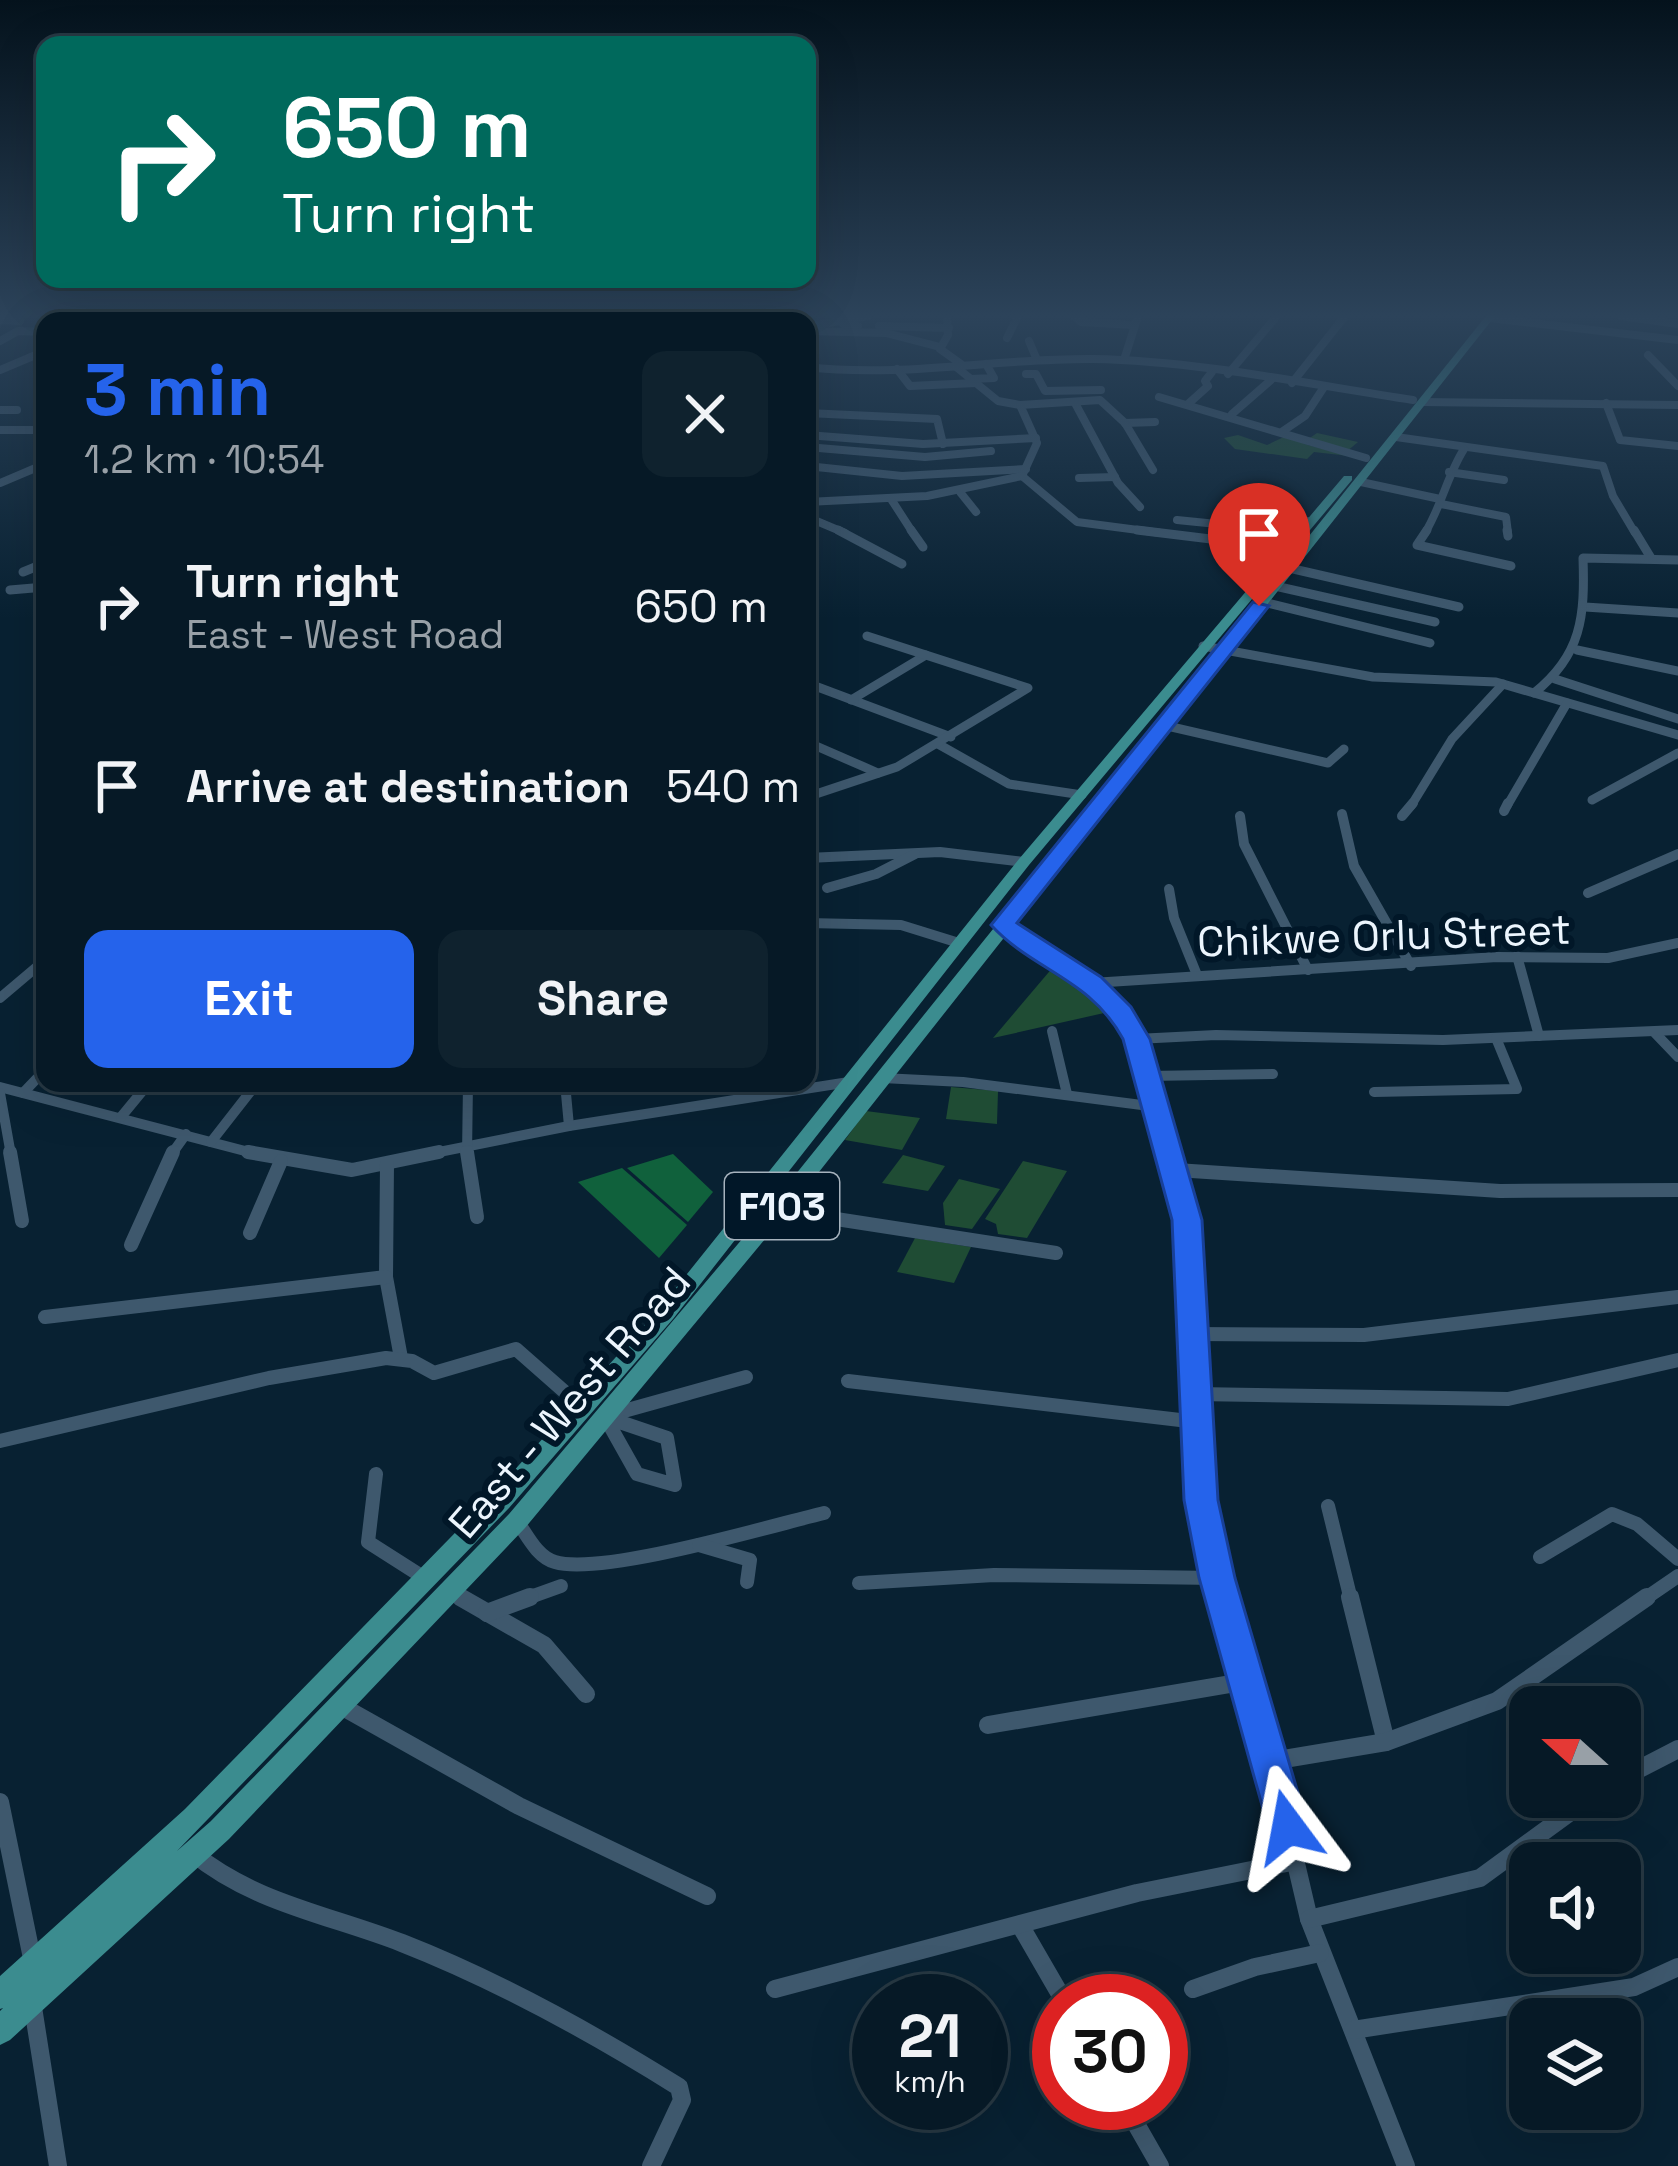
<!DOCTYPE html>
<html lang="en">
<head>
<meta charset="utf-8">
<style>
  body { margin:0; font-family:"Space Grotesk",sans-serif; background:#0f222e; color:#f1f3f6; height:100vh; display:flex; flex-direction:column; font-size:45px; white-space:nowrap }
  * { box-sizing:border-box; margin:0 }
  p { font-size:39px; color:#98a0a7 }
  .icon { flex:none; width:66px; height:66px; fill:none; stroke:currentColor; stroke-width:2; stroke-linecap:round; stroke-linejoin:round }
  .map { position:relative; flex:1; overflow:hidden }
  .panel { position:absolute; left:36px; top:312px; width:780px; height:780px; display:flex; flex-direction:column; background:#061926; border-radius:24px; box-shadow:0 12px 48px #0002,0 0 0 3px #273843 }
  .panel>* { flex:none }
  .guide { position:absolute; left:36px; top:36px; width:780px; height:252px; border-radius:24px; box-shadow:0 12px 48px #0002,0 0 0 3px #273843; background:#00695c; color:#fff; overflow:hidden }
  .needle { width:78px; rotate:291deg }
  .tools { position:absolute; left:1509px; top:1686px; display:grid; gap:24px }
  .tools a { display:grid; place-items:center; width:132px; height:132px; border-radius:24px; background:#061926; box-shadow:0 12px 48px #0002,0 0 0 3px #273843; font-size:60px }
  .speed { position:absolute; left:852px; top:1974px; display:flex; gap:24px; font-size:60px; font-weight:700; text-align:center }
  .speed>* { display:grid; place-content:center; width:156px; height:156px; border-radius:50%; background:#061926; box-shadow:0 12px 48px #0002,0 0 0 3px #273843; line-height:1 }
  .speed small { font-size:30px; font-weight:400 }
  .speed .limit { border:18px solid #d22; background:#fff; color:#111 }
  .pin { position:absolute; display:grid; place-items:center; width:102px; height:102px; color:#fff; margin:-123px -51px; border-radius:50% 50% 50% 0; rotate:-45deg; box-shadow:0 0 12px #0007 }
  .pin .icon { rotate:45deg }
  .me { position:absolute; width:132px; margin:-66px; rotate:347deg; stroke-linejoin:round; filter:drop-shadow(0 0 9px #0008) }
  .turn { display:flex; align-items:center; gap:42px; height:252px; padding:0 48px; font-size:54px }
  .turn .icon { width:156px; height:156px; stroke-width:2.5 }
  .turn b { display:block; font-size:84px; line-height:102px }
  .round { display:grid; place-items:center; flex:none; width:126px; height:126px; border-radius:24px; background:#0f222e }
  .headline { display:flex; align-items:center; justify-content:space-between; height:204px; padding:0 48px }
  h1 { font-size:72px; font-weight:700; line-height:90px; color:#2563eb }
  .button { display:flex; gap:24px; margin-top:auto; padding:24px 48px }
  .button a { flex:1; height:138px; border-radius:24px; background:#2563eb; color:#fff; font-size:48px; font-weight:700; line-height:138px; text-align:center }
  .button a+a { background:#0f222e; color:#f1f3f6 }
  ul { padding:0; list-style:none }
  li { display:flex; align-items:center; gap:36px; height:180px; padding:0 48px }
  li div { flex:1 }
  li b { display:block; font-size:45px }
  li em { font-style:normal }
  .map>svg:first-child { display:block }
  .green { fill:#1f4c34 }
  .forest { fill:#10613c }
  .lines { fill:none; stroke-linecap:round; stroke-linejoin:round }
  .minor-far4 { stroke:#3e586d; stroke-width:8 }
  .minor-far3 { stroke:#3e586d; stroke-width:9 }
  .minor-far2 { stroke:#3e586d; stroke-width:10 }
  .minor-far1 { stroke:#3e586d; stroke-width:14 }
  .minor { stroke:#3e586d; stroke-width:18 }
  .primary { fill:#3b8c8f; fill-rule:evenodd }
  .route { fill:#2563eb; stroke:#184099; stroke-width:3 }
  .labels { text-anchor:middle; stroke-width:12; stroke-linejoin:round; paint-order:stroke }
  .shield { fill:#011728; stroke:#a6b2bd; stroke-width:3 }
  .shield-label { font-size:39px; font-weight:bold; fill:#ecf5fd }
  .street-label { font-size:42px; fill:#ecf5fd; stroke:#011728 }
</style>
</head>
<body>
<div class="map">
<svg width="1678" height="2166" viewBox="0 0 1678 2166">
  <rect width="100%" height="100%" fill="#082132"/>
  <g class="green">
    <polygon points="1317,433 1358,442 1346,452 1304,444 1349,456 1314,452 1307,459 1235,449 1224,438 1238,435 1267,445 1286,436 1304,442"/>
    <polygon points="1054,966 1113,1011 993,1038"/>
    <polygon points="951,1087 998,1091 997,1124 946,1119"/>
    <polygon points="866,1111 920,1118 902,1150 845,1140"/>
    <polygon points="903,1155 945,1166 928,1191 882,1183"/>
    <polygon points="1023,1161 1067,1171 1027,1238 998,1234 996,1224 985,1219"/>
    <polygon points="959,1179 1000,1189 972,1229 945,1225 943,1203"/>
    <polygon points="915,1238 971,1247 954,1283 897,1272"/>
  </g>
  <g class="forest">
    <polygon points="673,1154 713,1192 688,1222 627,1168"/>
    <polygon points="622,1168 687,1225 659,1258 578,1182"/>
  </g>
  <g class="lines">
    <g class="minor-far4">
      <polyline points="195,316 204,321"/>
      <polyline points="442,316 452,319"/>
      <polyline points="511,316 535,321"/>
      <polyline points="625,316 638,321"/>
      <polyline points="684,316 693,321"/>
      <polyline points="837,316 843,324 858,326"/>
      <polyline points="947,316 948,335 940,349 961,364"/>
      <polyline points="1074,316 1081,322 1135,325"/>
      <polyline points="1621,316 1678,324"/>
      <polyline points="1489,318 1678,340"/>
      <polyline points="0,320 20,321"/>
      <polyline points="101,321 111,316"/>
      <polyline points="252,321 265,316"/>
      <polyline points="404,321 416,316"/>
      <polyline points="569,321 581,316"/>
      <polyline points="650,321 673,316"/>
      <polyline points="811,326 868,316"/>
      <polyline points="879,326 949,328"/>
      <polyline points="807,331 886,333 940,347"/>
      <polyline points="1007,338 1018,316"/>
      <polyline points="0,341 18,331 45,332"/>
      <polyline points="1029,341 1037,360"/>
      <polyline points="1648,355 1678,386"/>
      <polyline points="1124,360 1138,316"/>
      <polyline points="955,366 998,401 1020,405"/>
      <path d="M807,367C903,378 997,358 1093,359C1200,361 1307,384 1413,400"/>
      <polyline points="897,369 910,386 976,383"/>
      <polyline points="0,370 45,351"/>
      <polyline points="1026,374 1036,374 1045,391 1101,390"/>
      <polyline points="1228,374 1277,316"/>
      <polyline points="971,379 994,378 986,364"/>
      <polyline points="39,382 45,380"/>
      <polyline points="1292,383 1345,316"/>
      <polyline points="1159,397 1366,458"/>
      <polyline points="1423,402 1678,405"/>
      <polyline points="1075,403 1118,483 1140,507"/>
      <polyline points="1606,403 1620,440 1678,446"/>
      <polyline points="1188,404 1208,386 1205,381 1212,372"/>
      <polyline points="0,410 17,410"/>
      <polyline points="807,413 937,419 943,444"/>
      <polyline points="1232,414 1271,380"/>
      <polyline points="1125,423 1155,422"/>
      <polyline points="0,430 45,430"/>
      <polyline points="1283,431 1305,416 1324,387"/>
      <polyline points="807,435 923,444 1036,438"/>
      <polyline points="1396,437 1603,466 1613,496 1635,533"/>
      <polyline points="807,447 925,457 991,451"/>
      <polyline points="807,466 902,476 1026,469"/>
      <polyline points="1153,470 1125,423 1100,400 1020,405 1037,443 1022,476 1077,522 1161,533"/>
      <polyline points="1449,472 1504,480"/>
      <polyline points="1079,478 1115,477"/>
      <polyline points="1361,482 1440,499"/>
      <polyline points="0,483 45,464"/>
      <polyline points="960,492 976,512"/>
      <polyline points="891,499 913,533"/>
      <polyline points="807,502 927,496 1022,476"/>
      <polyline points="1441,504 1506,517 1508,533"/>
      <polyline points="1244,515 1308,521"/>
      <polyline points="807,517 845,533"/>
      <polyline points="1177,520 1298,532"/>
      <path d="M1425,533C1442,505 1447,476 1464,449"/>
    </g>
    <g class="minor-far3">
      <polyline points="838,530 902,564"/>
      <polyline points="911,530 923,547"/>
      <polyline points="1137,530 1285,548"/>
      <polyline points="1273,530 1298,532"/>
      <polyline points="1427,530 1417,545 1511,566"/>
      <polyline points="1507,530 1508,536"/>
      <polyline points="1634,530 1651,558"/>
      <polyline points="1289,568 1459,607"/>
      <polyline points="23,572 45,563"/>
      <polyline points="1275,586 1435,622"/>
      <polyline points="10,590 45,587"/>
      <polyline points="1263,602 1430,643"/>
      <polyline points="1585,607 1678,613"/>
      <polyline points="1203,646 1373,677 1496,682 1678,735"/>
      <polyline points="1577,650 1678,671"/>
      <polyline points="1555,679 1678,719"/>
      <polyline points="807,683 951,737"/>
      <path d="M1534,693C1582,655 1585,616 1583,558L1678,560"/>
      <polyline points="851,700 926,655"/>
      <polyline points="1163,725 1328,763 1344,749"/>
      <polyline points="807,742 878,773"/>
      <polyline points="938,744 1009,784 1082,795"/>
      <polyline points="807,797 897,767 1028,688 867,636"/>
      <polyline points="1592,800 1678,753"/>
      <polyline points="1411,806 1452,739 1503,684"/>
      <polyline points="1507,806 1567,703"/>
    </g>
    <g class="minor-far2">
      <polyline points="1504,811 1508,803"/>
      <polyline points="1342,814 1354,866 1411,966"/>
      <polyline points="1240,816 1244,844 1308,970"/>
      <polyline points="1402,816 1413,803"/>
      <polyline points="807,858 940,852 1024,862"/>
      <polyline points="827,888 876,874 915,854"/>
      <polyline points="1169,889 1174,918 1197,975"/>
      <polyline points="1588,893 1678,854"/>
      <polyline points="807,923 901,925 959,943"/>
      <path d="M1003,925C1052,951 1112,986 1136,1039C1152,1074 1158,1118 1169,1155"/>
      <polyline points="1517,956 1539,1036"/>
      <polyline points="1092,983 1497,957 1608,958 1678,943"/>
      <polyline points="0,998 39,965"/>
      <polyline points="1052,1031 1067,1094"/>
      <polyline points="1655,1033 1678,1057"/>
      <polyline points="1136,1039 1216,1035 1443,1040 1678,1030"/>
      <polyline points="1148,1076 1273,1074"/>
      <polyline points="882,1078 963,1082 1157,1107"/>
      <polyline points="565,1083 569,1126"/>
      <polyline points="0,1087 260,1155"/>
      <polyline points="1374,1092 1517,1089 1496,1038"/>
      <polyline points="0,1093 11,1155"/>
      <polyline points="23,1093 45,1070"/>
      <polyline points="121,1117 149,1083"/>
      <polyline points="211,1142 257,1083"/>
      <polyline points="171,1155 186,1134"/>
      <polyline points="424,1155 569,1126 849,1082"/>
      <polyline points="467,1155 468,1083"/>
    </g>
    <g class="minor-far1">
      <polyline points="10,1152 22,1221"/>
      <polyline points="248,1152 352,1170 439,1152"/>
      <polyline points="467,1152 477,1217"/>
      <polyline points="1168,1152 1187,1220 1201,1500 1224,1600"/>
      <polyline points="387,1164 386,1277 401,1358"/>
      <polyline points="1176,1170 1500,1191 1678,1190"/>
      <polyline points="778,1210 1056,1253"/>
      <polyline points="250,1233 281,1161"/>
      <polyline points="131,1245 173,1152"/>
      <polyline points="45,1317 386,1277"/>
      <polyline points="1193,1334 1364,1335 1678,1297"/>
      <polyline points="848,1381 1197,1422"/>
      <polyline points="1196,1394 1508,1399 1678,1360"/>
      <polyline points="606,1416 746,1377"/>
      <polygon points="605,1417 667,1438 675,1485 637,1474"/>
      <polyline points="0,1441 269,1378 386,1358 412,1361 434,1373 516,1349 583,1408"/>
      <polyline points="376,1474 368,1542 426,1579"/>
      <polyline points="1328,1506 1351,1600"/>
      <path d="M517,1521C527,1535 537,1557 555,1562C602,1576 770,1526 824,1513"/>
      <polyline points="699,1545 750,1560 747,1582"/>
      <polyline points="1540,1557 1612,1514 1637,1524 1678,1559"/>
      <polyline points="859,1583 994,1575 1217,1578"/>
      <polyline points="451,1592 466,1600"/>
      <polyline points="522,1600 561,1586"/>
      <polyline points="1643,1600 1678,1576"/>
    </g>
    <g class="minor">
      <polyline points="460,1597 544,1645 586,1694"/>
      <polyline points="1223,1597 1272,1761 1309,1919 1406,2166"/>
      <polyline points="1350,1597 1386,1742"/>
      <polyline points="487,1613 530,1597"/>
      <polyline points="341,1706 519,1806 707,1896"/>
      <polyline points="988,1725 1248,1681"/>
      <polyline points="1272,1761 1386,1742 1497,1701 1647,1597"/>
      <polyline points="1620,1779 1678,1749"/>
      <polyline points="0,1802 33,1963"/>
      <path d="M193,1853C254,1903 330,1915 402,1943C499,1981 591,2032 679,2087L682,2100L651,2166"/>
      <polyline points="1309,1919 1480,1878 1591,1797"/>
      <polyline points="1020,1925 1064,2001"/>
      <polyline points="775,1989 1137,1893 1296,1861"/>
      <polyline points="1193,1989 1255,1967 1320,1953"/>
      <polyline points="32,2001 58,2166"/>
      <polyline points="1353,2030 1634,1987 1678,1967"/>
      <polyline points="1124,2103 1160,2166"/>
    </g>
    <polygon class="primary" points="1486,316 1495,316 785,1215 525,1528 229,1839 10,2040 0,2045 0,2011 3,2008 0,2009 0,1976 185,1809 493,1494 659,1309 1019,859 1344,476 1352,476 1352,480 1029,865 673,1319 509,1508 177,1851 211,1821 509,1514 771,1205"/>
  </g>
  <linearGradient id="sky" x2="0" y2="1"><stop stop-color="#04121c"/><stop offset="0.51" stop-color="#2c435a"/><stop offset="1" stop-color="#2c435a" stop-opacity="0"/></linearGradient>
  <rect width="1678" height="619" fill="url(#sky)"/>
  <path class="route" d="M1253,602L1269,606L1017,923L1101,977L1131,1007L1150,1039L1202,1220L1218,1500L1235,1578L1308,1827L1302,1841L1288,1847L1274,1841L1268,1827L1199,1578L1184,1500L1172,1220L1123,1039C1090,978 1033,971 991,925Z"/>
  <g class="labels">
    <rect class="shield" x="725" y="1173" width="114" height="66" rx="9"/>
    <g class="shield-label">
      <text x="782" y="1220">F103</text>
    </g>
    <g class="street-label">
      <text transform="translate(1384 935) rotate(-2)" y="15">Chikwe Orlu Street</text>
      <text transform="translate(569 1402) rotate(-49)" y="15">East - West Road</text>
    </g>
  </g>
</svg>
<div class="tools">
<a><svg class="needle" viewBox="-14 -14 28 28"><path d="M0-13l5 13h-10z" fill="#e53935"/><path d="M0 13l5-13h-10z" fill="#98a0a7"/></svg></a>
<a><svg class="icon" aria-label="sound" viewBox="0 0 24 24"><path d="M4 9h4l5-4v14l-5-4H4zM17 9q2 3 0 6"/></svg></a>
<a><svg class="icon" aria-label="layers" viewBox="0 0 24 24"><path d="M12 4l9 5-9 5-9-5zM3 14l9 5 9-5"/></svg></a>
</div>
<div class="speed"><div>21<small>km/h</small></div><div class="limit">30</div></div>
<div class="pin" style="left:1259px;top:606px;background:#d93025"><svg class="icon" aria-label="arrive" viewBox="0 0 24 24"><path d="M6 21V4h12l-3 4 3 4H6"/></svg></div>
<svg class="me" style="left:1288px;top:1827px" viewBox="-20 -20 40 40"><path d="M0-17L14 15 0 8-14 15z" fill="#2563eb" stroke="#fff" stroke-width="4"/></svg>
<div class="guide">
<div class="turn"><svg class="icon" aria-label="right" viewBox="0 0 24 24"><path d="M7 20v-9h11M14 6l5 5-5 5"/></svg><div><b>650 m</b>Turn right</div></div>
</div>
<section class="panel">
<div class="headline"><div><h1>3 min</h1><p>1.2 km · 10:54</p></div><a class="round"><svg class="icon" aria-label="close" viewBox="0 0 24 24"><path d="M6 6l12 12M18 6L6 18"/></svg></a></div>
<ul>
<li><svg class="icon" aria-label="right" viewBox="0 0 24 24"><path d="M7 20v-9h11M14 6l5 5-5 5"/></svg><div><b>Turn right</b><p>East - West Road</p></div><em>650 m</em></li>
<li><svg class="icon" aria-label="arrive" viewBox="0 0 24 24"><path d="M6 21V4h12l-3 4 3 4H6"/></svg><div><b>Arrive at destination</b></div><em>540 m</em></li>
</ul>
<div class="button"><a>Exit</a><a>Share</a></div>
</section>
</div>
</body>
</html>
